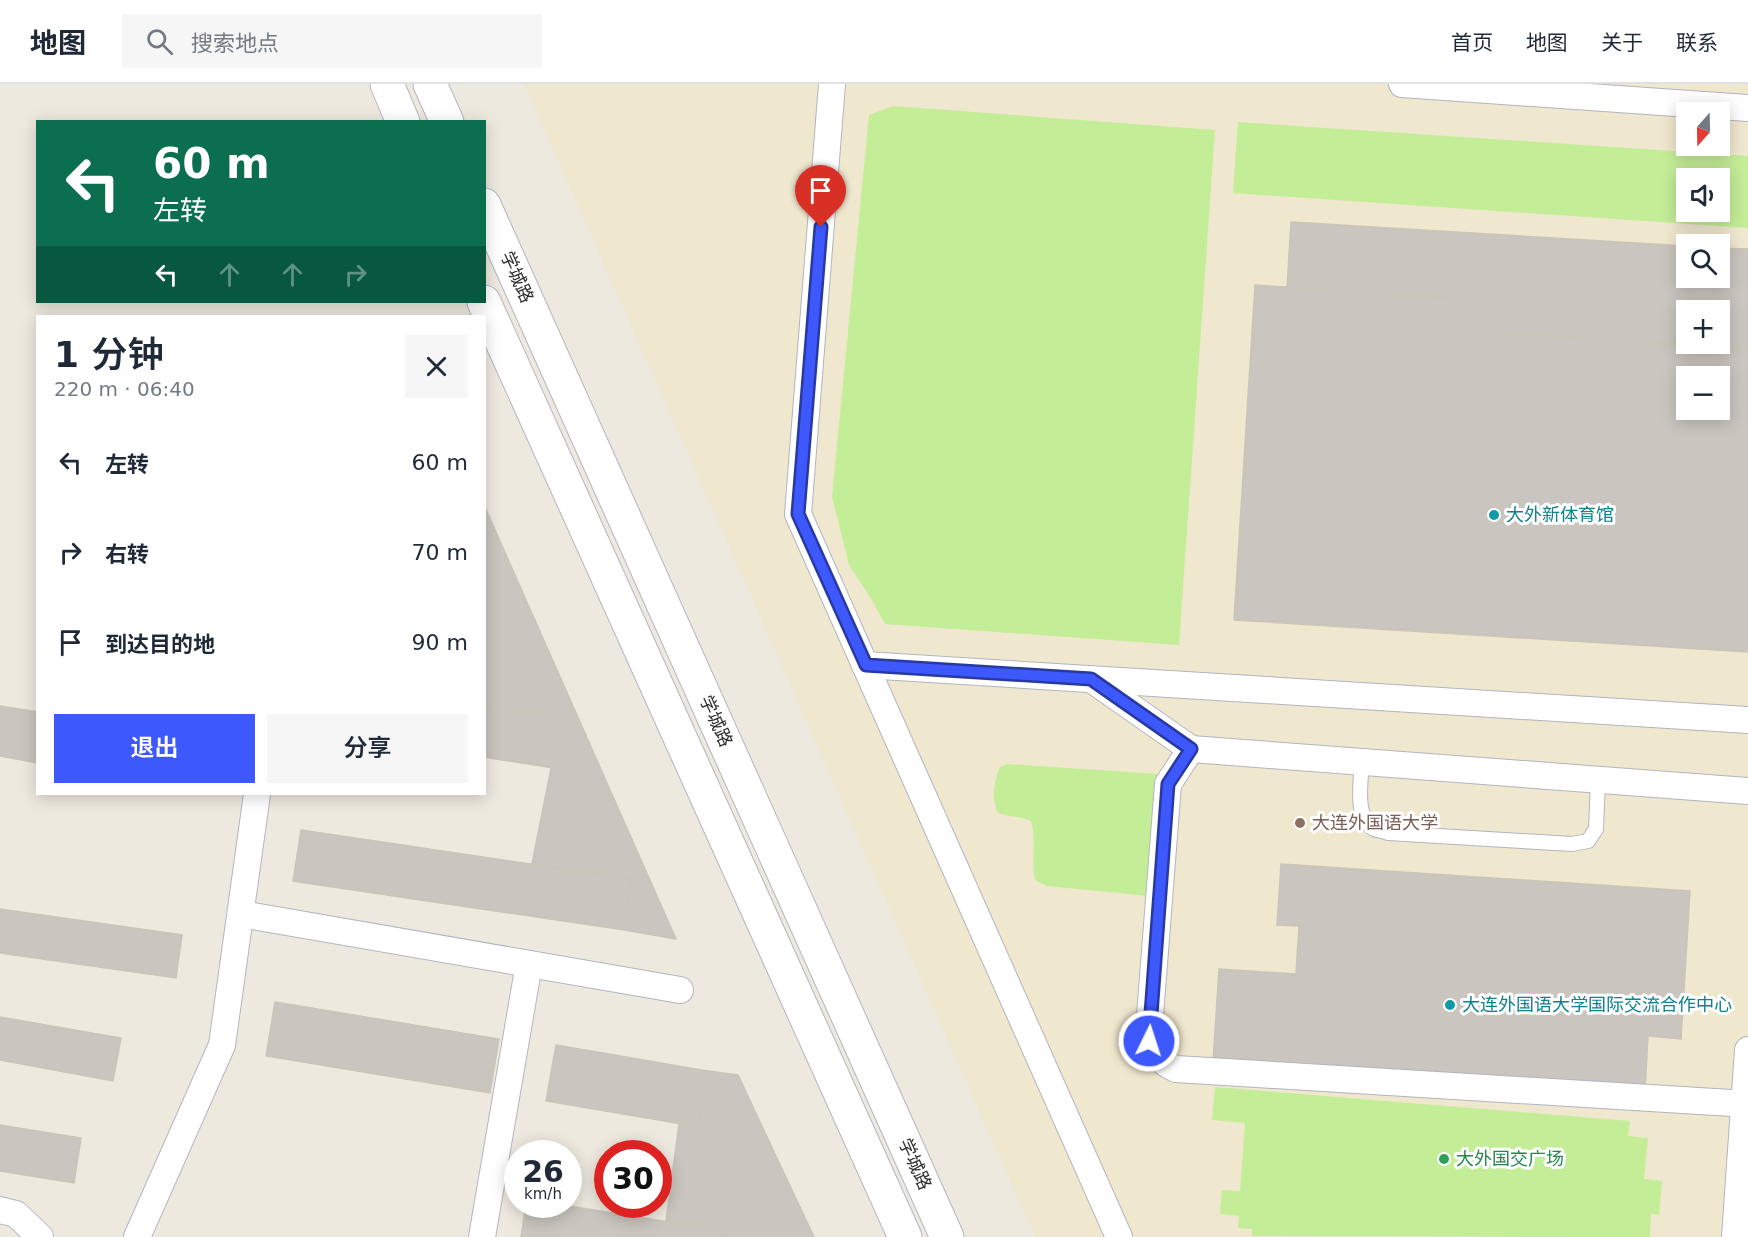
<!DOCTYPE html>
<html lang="zh">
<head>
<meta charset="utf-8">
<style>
  body { margin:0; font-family:"DejaVu Sans","Noto Sans SC",sans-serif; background:#f6f6f7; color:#1f2937; height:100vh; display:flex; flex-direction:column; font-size:22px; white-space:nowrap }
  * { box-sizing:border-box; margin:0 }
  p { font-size:20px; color:#747a83 }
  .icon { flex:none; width:33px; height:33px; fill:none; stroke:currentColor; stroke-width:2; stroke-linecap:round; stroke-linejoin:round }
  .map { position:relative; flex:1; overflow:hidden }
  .drawer { position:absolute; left:36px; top:231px; width:450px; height:480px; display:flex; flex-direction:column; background:#fff; border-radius:0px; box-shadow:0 3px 15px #0003 }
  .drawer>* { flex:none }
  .top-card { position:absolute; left:36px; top:36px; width:450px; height:183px; border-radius:0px; box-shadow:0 3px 15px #0003; background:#0b6e4f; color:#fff; overflow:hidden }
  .needle { width:39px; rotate:200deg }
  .buttons { position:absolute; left:1676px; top:18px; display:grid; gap:12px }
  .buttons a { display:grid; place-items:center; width:54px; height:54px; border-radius:0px; background:#fff; box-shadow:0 3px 15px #0003; font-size:30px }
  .speed { position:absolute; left:504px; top:1056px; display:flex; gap:12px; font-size:30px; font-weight:700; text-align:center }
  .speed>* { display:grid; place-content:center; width:78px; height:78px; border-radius:50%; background:#fff; box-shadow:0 3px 15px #0003; line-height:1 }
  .speed small { font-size:15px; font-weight:400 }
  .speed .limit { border:9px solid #d22; background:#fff; color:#111 }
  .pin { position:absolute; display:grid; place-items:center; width:51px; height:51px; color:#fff; margin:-62px -26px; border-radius:50% 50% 50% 0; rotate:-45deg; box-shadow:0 0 6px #0007 }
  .pin .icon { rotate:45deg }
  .me { position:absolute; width:66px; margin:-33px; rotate:4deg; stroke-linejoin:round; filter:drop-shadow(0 0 4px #0008) }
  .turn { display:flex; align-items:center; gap:21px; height:126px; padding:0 18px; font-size:27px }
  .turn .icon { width:78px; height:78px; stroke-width:2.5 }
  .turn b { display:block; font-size:42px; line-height:51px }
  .lanes { display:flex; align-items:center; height:57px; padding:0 18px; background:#0003; justify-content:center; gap:30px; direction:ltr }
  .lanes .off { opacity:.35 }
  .round { display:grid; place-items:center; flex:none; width:63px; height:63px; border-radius:0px; background:#f6f6f7 }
  .summary { display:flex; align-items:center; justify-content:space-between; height:102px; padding:0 18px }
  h1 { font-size:36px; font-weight:600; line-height:45px }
  .button { display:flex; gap:12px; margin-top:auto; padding:12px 18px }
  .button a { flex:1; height:69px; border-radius:0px; background:#3d58fd; color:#fff; font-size:24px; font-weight:600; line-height:69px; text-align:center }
  .button a+a { background:#f6f6f7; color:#1f2937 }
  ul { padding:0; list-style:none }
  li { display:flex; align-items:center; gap:18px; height:90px; padding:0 18px }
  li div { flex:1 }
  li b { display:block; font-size:22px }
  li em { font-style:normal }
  header { display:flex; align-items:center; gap:36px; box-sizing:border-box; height:84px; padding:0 30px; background:#fff; border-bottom:2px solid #e0e1e3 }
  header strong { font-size:28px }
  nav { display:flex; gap:33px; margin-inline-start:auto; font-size:21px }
  .search { width:420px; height:54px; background:#f6f6f7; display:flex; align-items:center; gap:15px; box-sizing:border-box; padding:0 21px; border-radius:0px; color:#747a83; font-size:22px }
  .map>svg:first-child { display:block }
  .education { fill:#f0e7cf; fill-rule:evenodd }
  .pitch { fill:#c4ed97; fill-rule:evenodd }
  .building { fill:#cac5be; stroke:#cac5b8; stroke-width:1.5; fill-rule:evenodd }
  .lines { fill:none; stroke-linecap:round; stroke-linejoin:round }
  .service-casing { stroke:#b3b5c0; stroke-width:16 }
  .minor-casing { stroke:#b3b5c0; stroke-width:28 }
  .secondary-casing { stroke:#b3b5c0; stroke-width:35 }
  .service { stroke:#fff; stroke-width:14 }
  .minor { stroke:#fff; stroke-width:26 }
  .secondary { stroke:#fff; stroke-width:33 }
  .route-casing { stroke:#2839a4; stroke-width:15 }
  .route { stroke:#3d58fd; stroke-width:10 }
  .culture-dot { fill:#0f9aa8; stroke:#fff; stroke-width:2 }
  .education-dot { fill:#8d6e63; stroke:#fff; stroke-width:2 }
  .leisure-dot { fill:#2e9e5b; stroke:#fff; stroke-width:2 }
  .labels { text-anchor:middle; stroke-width:6; stroke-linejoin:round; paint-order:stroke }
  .street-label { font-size:18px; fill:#2d2d2d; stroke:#fff }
  .culture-label { font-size:18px; fill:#0d838f; stroke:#fff; text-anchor:start }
  .education-label { font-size:18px; fill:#785e54; stroke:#fff; text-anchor:start }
  .leisure-label { font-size:18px; fill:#27864d; stroke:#fff; text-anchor:start }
</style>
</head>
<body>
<header>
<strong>地图</strong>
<div class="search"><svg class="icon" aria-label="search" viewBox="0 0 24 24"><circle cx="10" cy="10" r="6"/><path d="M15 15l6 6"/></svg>搜索地点</div>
<nav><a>首页</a><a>地图</a><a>关于</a><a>联系</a></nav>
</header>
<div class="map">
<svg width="1748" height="1153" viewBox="0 0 1748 1153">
  <rect width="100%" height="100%" fill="#eee9df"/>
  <path class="education" d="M524,0H1748V1153H1035ZM1686,28H1719V62H1686ZM1686,94H1719V128H1686ZM1686,160H1719V194H1686ZM1686,226H1719V260H1686ZM1686,292H1719V326H1686Z"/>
  <g class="pitch">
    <polygon points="893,22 1215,46 1179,561 885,540 870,513 849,481 832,413 869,31"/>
    <path d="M1238,38L1748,72V144L1233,109ZM1686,94H1719V128H1686Z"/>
    <path d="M1008,680L1157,690L1148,812L1047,802L1035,796C1031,777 1037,756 1031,737C1020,732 1009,733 998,729C991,716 994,697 1000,683Z"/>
    <polygon points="1215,1003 1630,1037 1628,1052 1648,1054 1644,1095 1662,1097 1659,1131 1651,1129 1650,1153 1252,1152 1252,1145 1238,1144 1239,1132 1220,1130 1222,1106 1240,1107 1245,1039 1212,1036"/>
  </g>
  <g class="building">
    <path d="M1291,138L1686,162V194H1719V164L1748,165V264L1450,246L1451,214L1287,204ZM1686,226H1719V260H1686Z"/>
    <path d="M1255,201L1451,214L1450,246L1748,264V568L1234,536ZM1686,292H1719V326H1686Z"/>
    <polygon points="484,421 676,855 624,846 631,795 532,780 561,634 484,620"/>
    <polygon points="484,620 561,634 553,684 484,673"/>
    <polygon points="0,622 38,628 38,679 0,672"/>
    <polygon points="301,746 631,795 624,846 293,797"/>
    <polygon points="1281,780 1690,807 1681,955 1648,952 1645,1006 1213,978 1219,885 1296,890 1299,842 1277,841"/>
    <polygon points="0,825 182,851 176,894 0,869"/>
    <polygon points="275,918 499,955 490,1009 266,972"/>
    <polygon points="0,933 121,954 113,997 0,976"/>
    <polygon points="556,961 708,987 699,1043 546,1017"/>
    <polygon points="708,987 738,991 814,1153 724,1153 725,1147 666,1137 679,1040 699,1043"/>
    <polygon points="0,1041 81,1054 74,1099 0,1087"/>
    <polygon points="526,1120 557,1120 725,1147 724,1153 521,1153"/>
  </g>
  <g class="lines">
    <defs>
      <path id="service" d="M1362,678C1361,697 1354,734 1374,745C1378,747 1384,747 1388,749L1572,760L1588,757L1596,745L1598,696"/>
      <g id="minor">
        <polyline points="832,0 798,430 1119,1153"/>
        <polyline points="1402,0 1748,24"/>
        <polyline points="865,581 1748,636"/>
        <path d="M1091,595L1191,665L1168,700L1148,957C1155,971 1162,979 1176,985L1748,1020"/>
        <polyline points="1191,665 1748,707"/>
        <polyline points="241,830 680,906"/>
        <polyline points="0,1126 16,1130 40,1153"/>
        <polyline points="137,1153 222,961 257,710"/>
        <polyline points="482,1153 529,880"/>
        <polyline points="1735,1153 1748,966"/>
      </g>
      <g id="secondary">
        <polyline points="387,0 403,38"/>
        <polyline points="430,0 447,38"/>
        <polyline points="484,121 947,1153"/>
        <polyline points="484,218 905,1153"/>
      </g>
    </defs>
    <use href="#service" class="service-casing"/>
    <use href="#minor" class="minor-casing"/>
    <use href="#secondary" class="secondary-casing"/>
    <use href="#service" class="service"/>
    <use href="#minor" class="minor"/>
    <use href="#secondary" class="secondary"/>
  </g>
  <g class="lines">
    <defs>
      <polyline id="route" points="821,143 798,430 866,581 1091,595 1191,665 1168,700 1149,957"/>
    </defs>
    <use href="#route" class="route-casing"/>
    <use href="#route" class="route"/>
  </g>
  <g class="culture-dot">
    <circle cx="1494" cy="431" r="6"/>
    <circle cx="1450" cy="921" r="6"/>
  </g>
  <circle class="education-dot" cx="1300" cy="739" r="6"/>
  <circle class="leisure-dot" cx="1444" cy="1075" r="6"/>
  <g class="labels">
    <g class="street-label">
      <text transform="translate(517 193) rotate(66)" y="6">学城路</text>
      <text transform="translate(716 637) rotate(66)" y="6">学城路</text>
      <text transform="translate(915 1080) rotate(66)" y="6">学城路</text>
    </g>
    <g class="culture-label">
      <text x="1506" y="437">大外新体育馆</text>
      <text x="1462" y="927">大连外国语大学国际交流合作中心</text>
    </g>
    <g class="education-label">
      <text x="1312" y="745">大连外国语大学</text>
    </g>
    <g class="leisure-label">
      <text x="1456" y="1081">大外国交广场</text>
    </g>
  </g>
</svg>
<div class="buttons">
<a><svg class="needle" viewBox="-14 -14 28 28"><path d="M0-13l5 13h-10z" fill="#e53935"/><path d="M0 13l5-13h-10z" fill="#747a83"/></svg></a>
<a><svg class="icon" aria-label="sound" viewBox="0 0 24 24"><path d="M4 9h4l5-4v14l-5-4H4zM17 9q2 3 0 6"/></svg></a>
<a><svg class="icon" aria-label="search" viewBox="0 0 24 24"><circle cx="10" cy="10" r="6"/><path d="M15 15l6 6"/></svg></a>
<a>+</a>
<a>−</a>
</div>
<div class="speed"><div>26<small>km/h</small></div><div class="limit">30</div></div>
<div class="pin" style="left:821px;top:143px;background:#d93025"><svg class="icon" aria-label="arrive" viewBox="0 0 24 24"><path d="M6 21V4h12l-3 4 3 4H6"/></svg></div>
<svg class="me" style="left:1149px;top:957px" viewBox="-20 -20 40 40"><circle r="17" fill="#3d58fd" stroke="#fff" stroke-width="3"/><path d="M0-11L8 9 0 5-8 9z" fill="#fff"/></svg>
<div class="top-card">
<div class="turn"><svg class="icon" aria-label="left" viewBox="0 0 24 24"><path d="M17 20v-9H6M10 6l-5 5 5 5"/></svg><div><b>60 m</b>左转</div></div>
<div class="lanes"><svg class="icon" aria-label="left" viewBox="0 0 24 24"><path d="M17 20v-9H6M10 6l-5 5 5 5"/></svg><svg class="icon off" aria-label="ahead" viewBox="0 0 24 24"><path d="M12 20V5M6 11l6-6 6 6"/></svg><svg class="icon off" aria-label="ahead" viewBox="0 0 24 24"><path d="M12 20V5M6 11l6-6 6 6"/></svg><svg class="icon off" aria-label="right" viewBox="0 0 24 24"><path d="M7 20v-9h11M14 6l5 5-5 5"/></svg></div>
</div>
<section class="drawer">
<div class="summary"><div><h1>1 分钟</h1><p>220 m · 06:40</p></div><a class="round"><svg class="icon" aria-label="close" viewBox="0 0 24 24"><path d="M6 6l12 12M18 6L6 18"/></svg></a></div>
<ul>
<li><svg class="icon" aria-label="left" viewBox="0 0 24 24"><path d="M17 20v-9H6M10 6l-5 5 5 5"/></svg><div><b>左转</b></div><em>60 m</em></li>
<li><svg class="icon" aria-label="right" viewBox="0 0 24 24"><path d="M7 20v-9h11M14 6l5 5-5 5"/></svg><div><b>右转</b></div><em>70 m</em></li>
<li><svg class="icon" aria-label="arrive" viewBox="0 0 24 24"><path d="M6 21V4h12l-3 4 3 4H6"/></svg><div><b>到达目的地</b></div><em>90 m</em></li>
</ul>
<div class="button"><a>退出</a><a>分享</a></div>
</section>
</div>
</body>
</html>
